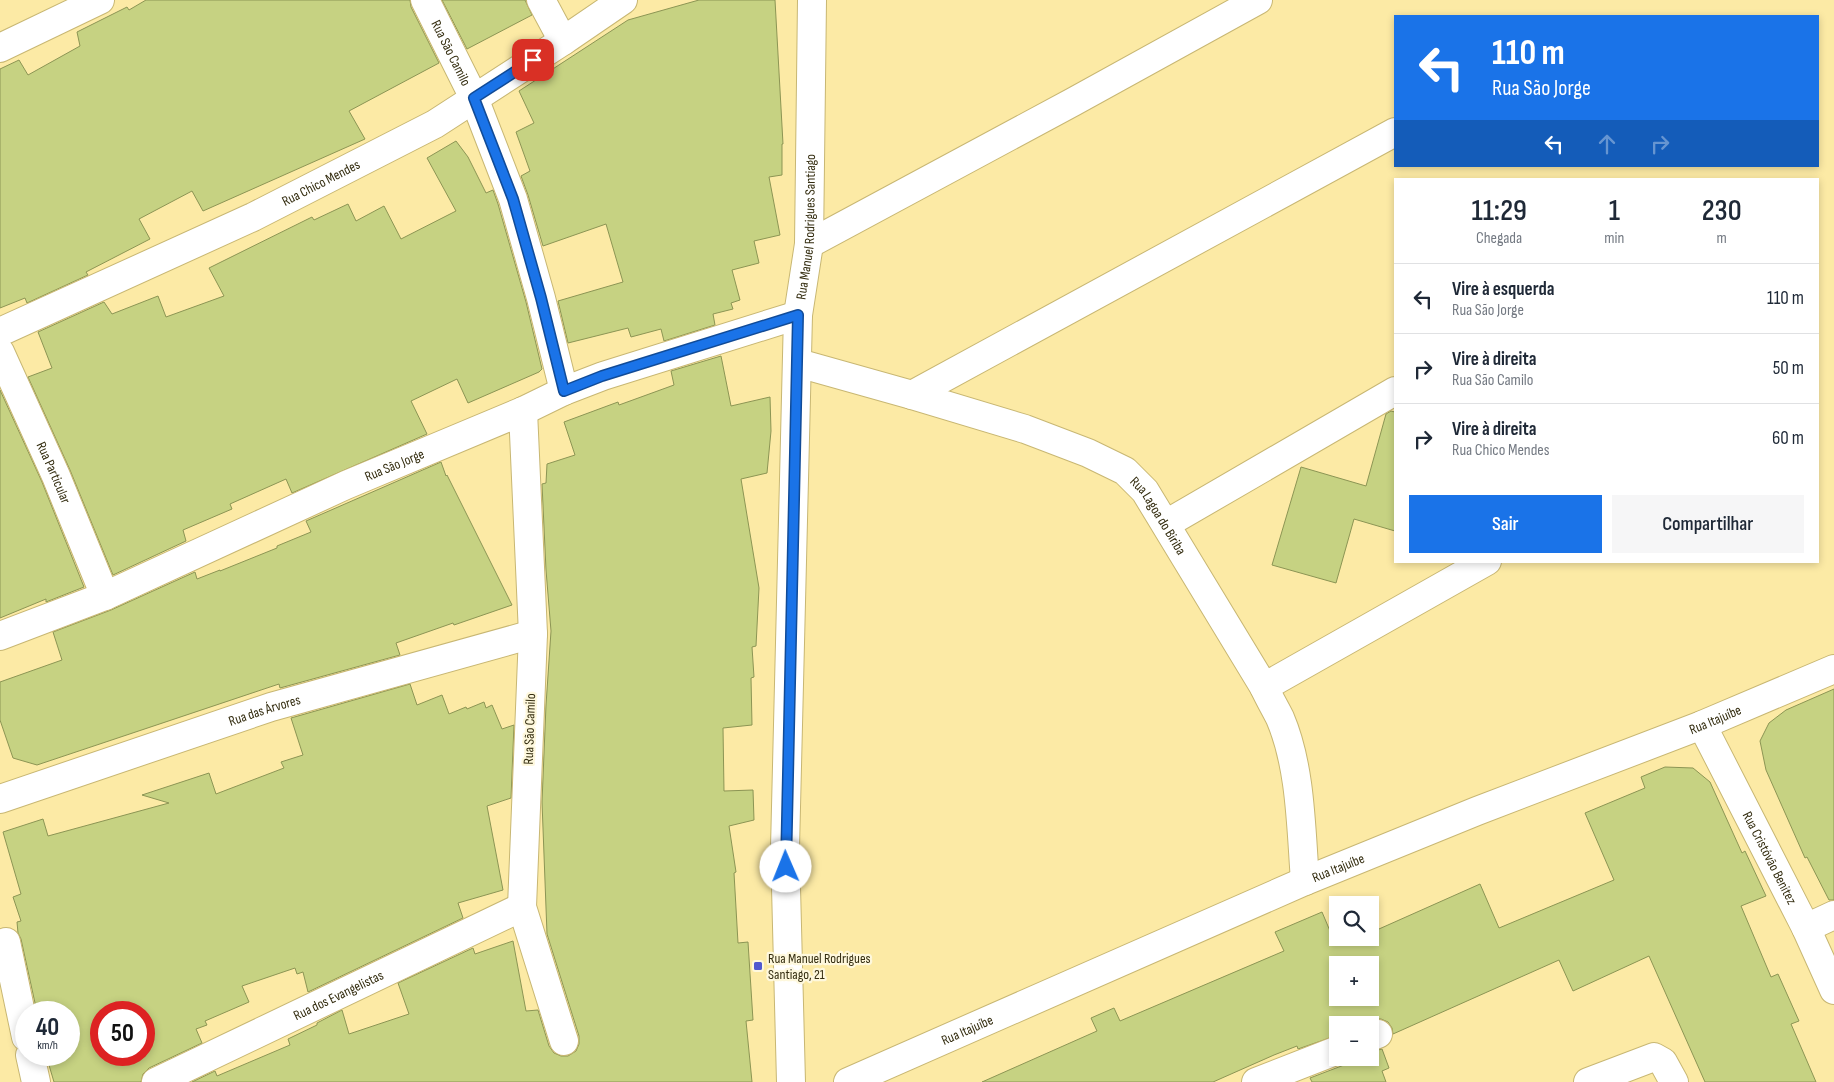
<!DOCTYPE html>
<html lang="pt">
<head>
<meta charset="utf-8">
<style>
  body { margin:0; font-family:"Sofia Sans Condensed",sans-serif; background:#f6f6f7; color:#1f2937; height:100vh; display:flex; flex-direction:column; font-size:19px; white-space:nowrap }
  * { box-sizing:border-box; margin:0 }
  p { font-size:16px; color:#747a83 }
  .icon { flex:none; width:28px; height:28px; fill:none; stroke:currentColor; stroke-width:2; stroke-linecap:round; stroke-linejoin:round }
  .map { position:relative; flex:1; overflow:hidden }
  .sheet { position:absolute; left:1394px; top:178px; width:425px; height:385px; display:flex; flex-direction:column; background:#fff; border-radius:0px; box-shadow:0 2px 8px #0003 }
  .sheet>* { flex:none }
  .top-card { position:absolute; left:1394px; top:15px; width:425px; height:152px; border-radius:0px; box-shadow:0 2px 8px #0003; background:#1a73e8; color:#fff; overflow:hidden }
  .fabs { position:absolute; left:1329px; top:896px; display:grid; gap:10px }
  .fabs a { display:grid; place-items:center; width:50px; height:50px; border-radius:0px; background:#fff; box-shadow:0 2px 8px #0003; font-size:25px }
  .speed { position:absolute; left:15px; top:1001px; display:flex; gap:10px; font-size:25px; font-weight:700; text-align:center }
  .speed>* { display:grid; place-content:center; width:65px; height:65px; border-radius:50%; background:#fff; box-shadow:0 2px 8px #0003; line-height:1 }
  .speed small { font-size:12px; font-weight:400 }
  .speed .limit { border:8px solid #d22; background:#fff; color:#111 }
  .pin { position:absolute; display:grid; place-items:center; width:42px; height:42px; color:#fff; margin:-21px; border-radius:10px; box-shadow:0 2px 8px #0006 }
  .me { position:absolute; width:55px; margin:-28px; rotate:359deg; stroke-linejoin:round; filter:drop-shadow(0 0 4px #0008) }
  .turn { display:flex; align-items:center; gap:18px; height:105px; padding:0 15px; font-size:22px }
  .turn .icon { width:65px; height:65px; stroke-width:2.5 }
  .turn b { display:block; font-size:35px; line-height:42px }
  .lanes { display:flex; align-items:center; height:48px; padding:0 15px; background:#0003; justify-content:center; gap:25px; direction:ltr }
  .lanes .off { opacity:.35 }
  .eta { display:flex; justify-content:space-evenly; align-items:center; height:85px; text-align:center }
  .eta b { font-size:30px; font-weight:600; line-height:35px }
  .primary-button { display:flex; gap:10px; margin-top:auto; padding:10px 15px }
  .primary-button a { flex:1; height:58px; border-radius:0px; background:#1a73e8; color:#fff; font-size:20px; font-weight:600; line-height:58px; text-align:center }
  .primary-button a+a { background:#f6f6f7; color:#1f2937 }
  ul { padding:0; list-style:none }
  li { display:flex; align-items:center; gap:15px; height:70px; padding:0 15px; border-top:1px solid #e0e1e3 }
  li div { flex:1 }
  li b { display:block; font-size:19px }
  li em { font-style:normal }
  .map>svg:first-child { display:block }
  .building { fill:#c6d282; stroke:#8c9554; fill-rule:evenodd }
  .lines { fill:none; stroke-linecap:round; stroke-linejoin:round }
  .minor-casing { stroke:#c8b773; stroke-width:30 }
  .secondary-casing { stroke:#c8b773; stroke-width:30 }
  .minor { stroke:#fff; stroke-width:28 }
  .secondary { stroke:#fff; stroke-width:28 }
  .route-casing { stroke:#114b97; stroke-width:12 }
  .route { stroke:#1a73e8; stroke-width:9 }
  .poi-dot { fill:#5159cf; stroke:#fef8dd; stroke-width:2 }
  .labels { text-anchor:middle; stroke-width:4.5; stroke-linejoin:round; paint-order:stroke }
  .street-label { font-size:14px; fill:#342d10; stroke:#fef8dd }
  .poi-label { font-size:14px; fill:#342d10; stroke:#fef8dd; text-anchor:start }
</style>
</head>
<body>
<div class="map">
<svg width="1834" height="1082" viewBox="0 0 1834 1082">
  <rect width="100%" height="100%" fill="#fceaa5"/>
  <g class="building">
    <polygon points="146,0 410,0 411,7 439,63 349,111 365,139 203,211 192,191 139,219 150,239 86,272 88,275 27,303 25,298 0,308 0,69 19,60 28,75 80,46 77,32 127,7 129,10"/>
    <polygon points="442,0 525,0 532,15 467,49"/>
    <polygon points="699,0 775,0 783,144 782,144 782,175 769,177 780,235 754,241 759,263 732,270 740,300 731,303 733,309 713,314 715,325 664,341 661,329 631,337 628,328 568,343 558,301 623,282 606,224 543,246 528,195 521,176 530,171 516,132 534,123 519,91 628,20"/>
    <polygon points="456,141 468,157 486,193 493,190 498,204 526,302 542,369 539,372 468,403 457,379 411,401 427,434 292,493 286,479 230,504 232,509 183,530 186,541 113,575 70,470 28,377 52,368 38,332 104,302 112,314 158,296 166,317 224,296 209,268 312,217 314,220 348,204 356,221 384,206 401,239 456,211 427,158"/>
    <polygon points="721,356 731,406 770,397 771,431 767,473 741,479 759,588 756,646 752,647 754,677 751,678 752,725 723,728 724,791 753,790 754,820 729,826 736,872 734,873 738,943 748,942 753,1020 746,1021 752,1082 192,1082 215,1071 217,1076 290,1045 288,1039 317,1025 317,1023 342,1010 349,1034 409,1014 398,983 473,948 475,954 513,941 526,1011 538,1010 549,1046 554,1053 561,1056 568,1056 576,1051 579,1044 579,1036 547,934 542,802 546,705 551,631 546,570 542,484 546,483 547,464 575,455 564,422 618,402 619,405 674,385 671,371"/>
    <polygon points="0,390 42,482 84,587 46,602 46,599 0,618"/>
    <polygon points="1391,411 1395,412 1395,531 1354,519 1336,583 1272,565 1301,467 1366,486 1386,414"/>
    <polygon points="441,462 446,476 447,475 512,605 454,625 453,623 396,643 400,655 280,688 279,684 37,765 13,758 0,720 0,682 62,660 53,632 111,610 195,572 197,579 220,570 220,571 277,548 277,546 311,532 306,521"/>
    <path d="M410,684L417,705L442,695L449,714L466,707L467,709L484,702L486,708L492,705L502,729L514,725L511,798L487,806L503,890L458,903L463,918L308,992L303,972L297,974L295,968L242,986L249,1002L205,1021L207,1025L196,1029L202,1043L149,1068L143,1074L141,1082H54L46,1055H69V1012H37L21,939L18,933L17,922L21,921L13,897L21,894L3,832L43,819L48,836L169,803L142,795L209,773L216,794L284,768L281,762L303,755L291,718ZM101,1012H144V1055H101Z"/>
    <polygon points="1834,689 1834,900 1829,900 1807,857 1805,858 1766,770 1760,741 1769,723 1786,710"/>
    <path d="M1665,767L1693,768L1710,782L1742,853L1745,851L1766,896L1741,906L1771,977L1778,974L1799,1021L1791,1024L1816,1082H1705L1649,956L1573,991L1559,960L1393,1034L1392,1028L1388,1022L1381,1019H1373L1361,1025H1338V1035L1298,1049L1297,1046L1274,1055L1213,1082H982L1097,1031L1091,1018L1114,1008L1120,1021L1284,951L1275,932L1322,912L1333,938H1370V933L1480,884L1499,928L1614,880L1585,813L1645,788L1641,777ZM1338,965H1370V998H1338Z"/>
    <polygon points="1382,1049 1389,1068 1382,1071 1386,1082 1312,1082 1310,1078 1344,1065 1351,1058 1370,1058 1370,1052"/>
  </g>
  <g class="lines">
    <defs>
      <g id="minor">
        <path id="s1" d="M425,0L474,98L513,199L541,298L564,391"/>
        <polyline points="541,0 563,41"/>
        <polyline points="0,48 100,0"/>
        <polyline points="809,244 1073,102 1258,0"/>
        <path id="s2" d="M0,332L253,217L435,124L563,41L623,0"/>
        <path id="s3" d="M0,352L56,476L105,596"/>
        <path id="s4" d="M798,363L912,395L1025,429L1088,453L1125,471L1145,491L1264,687C1269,698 1275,708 1280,718C1301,767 1301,829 1305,881"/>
        <polyline points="912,395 1395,132"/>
        <polyline points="523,411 533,634 522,907 564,1041"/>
        <polyline points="1166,524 1395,391"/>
        <path id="s5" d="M0,636L105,596L346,485L523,411L564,391L603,376L798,315"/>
        <polyline points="1264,687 1487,561"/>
        <path id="s6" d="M1702,725L1806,928L1834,990"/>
        <path id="s7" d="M0,799L271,707L533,634"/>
        <polyline points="1806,928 1834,915"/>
        <polyline points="6,942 26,1037"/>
        <polyline points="1370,1037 1378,1034"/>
        <polyline points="30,1055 36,1082"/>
        <path id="s8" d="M156,1082L522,907"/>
        <polyline points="1256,1082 1338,1050"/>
        <polyline points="1588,1082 1654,1057 1663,1062 1674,1082"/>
      </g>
      <g id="secondary">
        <path id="s9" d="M791,1082L785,848L798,315L809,244L812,0"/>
        <path id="s10" d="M848,1082L1305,881L1477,811L1702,725L1834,669"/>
      </g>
    </defs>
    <use href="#minor" class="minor-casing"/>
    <use href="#secondary" class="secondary-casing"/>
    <use href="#minor" class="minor"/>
    <use href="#secondary" class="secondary"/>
  </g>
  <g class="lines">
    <defs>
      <polyline id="route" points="533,60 474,98 513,199 541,298 564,391 602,376 798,315 786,867"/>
    </defs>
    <use href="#route" class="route-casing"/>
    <use href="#route" class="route"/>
  </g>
  <rect class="poi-dot" x="753" y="961" width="10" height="10" rx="2.5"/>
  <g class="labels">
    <g class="street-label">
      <text dy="5" stroke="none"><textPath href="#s1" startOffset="59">Rua São Camilo</textPath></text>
      <text dy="5" stroke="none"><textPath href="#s2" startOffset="354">Rua Chico Mendes</textPath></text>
      <text dy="5" stroke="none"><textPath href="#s9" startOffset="856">Rua Manuel Rodrigues Santiago</textPath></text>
      <text dy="5" stroke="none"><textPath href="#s5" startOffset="430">Rua São Jorge</textPath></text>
      <text dy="5" stroke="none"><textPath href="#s3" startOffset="132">Rua Particular</textPath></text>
      <text dy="5" stroke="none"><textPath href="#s4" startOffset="401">Rua Lagoa do Biriba</textPath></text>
      <text dy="5" stroke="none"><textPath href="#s7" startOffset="279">Rua das Árvores</textPath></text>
      <text dy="5" stroke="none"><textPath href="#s10" startOffset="940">Rua Itajuíbe</textPath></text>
      <text transform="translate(529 729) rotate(-88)" y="5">Rua São Camilo</text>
      <text dy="5" stroke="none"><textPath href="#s6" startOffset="149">Rua Cristóvão Benitez</textPath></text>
      <text dy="5" stroke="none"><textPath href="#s10" startOffset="535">Rua Itajuíbe</textPath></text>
      <text dy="5" stroke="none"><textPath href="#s8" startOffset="202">Rua dos Evangelistas</textPath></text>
      <text dy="5" stroke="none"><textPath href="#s10" startOffset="130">Rua Itajuíbe</textPath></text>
    </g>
    <g class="poi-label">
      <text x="768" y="963">Rua Manuel Rodrigues<tspan x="768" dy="16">Santiago, 21</tspan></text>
    </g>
  </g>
</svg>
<div class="fabs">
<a><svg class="icon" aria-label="search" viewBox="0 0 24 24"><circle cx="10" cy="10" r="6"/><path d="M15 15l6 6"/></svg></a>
<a>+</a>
<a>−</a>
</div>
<div class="speed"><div>40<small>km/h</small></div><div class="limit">50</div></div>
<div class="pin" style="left:533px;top:60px;background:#d93025"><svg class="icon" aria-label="arrive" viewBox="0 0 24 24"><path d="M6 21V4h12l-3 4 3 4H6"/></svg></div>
<svg class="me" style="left:786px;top:867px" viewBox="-20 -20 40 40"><circle r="19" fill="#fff"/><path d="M0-13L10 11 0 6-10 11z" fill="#1a73e8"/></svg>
<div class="top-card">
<div class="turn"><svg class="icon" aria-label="left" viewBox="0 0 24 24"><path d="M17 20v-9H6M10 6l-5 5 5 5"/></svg><div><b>110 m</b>Rua São Jorge</div></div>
<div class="lanes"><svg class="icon" aria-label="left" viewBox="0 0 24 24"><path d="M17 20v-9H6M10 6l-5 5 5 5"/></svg><svg class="icon off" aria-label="ahead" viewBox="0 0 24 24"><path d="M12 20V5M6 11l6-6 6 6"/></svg><svg class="icon off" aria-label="right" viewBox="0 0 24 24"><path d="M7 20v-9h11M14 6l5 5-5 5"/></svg></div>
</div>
<section class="sheet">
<div class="eta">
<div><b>11:29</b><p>Chegada</p></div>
<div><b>1</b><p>min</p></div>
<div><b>230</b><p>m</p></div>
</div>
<ul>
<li><svg class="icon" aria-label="left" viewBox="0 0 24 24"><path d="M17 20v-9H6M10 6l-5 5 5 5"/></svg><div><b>Vire à esquerda</b><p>Rua São Jorge</p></div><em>110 m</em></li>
<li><svg class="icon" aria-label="right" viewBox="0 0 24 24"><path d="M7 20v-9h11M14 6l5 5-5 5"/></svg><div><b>Vire à direita</b><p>Rua São Camilo</p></div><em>50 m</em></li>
<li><svg class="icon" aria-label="right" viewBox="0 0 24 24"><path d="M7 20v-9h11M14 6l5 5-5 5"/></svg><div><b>Vire à direita</b><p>Rua Chico Mendes</p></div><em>60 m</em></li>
</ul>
<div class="primary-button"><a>Sair</a><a>Compartilhar</a></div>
</section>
</div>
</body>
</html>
